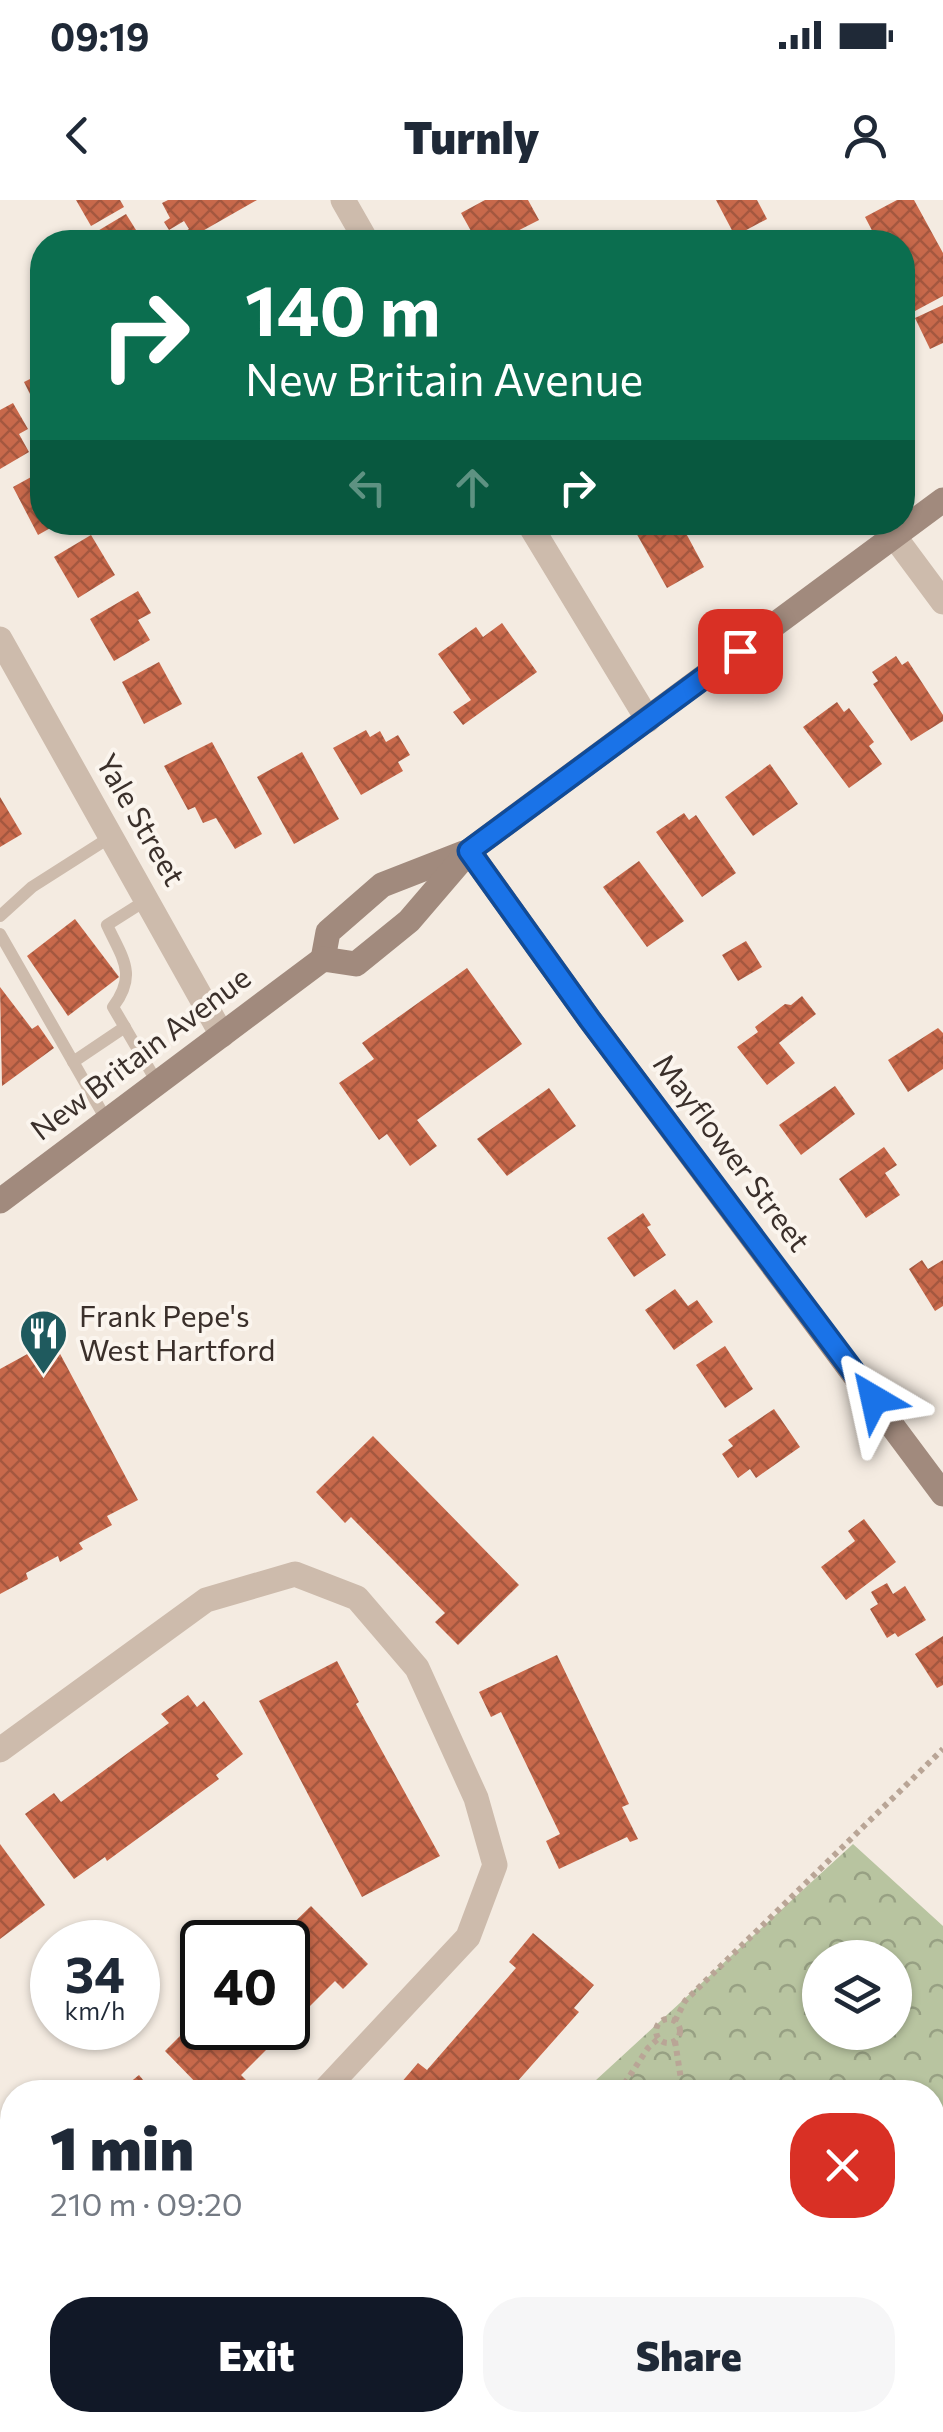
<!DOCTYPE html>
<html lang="en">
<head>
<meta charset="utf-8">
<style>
  body { margin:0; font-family:Commissioner,sans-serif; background:#f6f6f7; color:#1f2937; height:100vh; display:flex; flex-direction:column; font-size:38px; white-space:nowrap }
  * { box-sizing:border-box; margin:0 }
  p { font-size:32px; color:#747a83 }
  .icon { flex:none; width:55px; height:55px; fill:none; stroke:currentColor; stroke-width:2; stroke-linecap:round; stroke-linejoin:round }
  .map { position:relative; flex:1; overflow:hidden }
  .panel { position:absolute; left:0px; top:1880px; width:945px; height:352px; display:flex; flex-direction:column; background:#fff; border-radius:40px 40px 0 0; box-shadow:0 2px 8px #0004 }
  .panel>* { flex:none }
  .guide { position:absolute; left:30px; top:30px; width:885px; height:305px; border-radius:40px; box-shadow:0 2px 8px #0004; background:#0b6e4f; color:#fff; overflow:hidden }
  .fabs { position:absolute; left:802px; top:1740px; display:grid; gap:20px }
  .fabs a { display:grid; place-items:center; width:110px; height:110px; border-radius:50%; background:#fff; box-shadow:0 2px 8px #0004; font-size:50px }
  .speed { position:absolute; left:30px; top:1720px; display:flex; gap:20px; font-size:50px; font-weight:700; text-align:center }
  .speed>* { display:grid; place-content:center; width:130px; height:130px; border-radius:50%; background:#fff; box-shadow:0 2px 8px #0004; line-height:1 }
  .speed small { font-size:25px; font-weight:400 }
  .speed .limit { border:5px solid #111; border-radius:15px; background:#fff; color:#111 }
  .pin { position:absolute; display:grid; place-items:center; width:85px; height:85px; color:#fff; margin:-42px; border-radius:20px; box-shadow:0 5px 15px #0006 }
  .me { position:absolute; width:110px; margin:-55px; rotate:324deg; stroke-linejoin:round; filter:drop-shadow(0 0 8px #0008) }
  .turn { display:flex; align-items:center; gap:35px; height:210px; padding:0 50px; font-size:45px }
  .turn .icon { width:130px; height:130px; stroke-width:2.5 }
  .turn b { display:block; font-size:70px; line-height:85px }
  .lanes { display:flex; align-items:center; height:95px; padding:0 50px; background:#0003; justify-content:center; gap:50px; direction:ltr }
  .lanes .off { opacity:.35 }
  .round { display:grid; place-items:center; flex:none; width:105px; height:105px; border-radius:40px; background:#f6f6f7 }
  .headline { display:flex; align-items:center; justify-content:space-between; height:170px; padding:0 50px }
  h1 { font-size:60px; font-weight:800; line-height:75px }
  .action { display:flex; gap:20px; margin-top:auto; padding:20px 50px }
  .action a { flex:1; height:115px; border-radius:40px; background:#111827; color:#fff; font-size:40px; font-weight:800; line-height:115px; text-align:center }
  .action a+a { background:#f6f6f7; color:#1f2937 }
  .status { display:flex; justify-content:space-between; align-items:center; height:70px; padding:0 50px; background:#fff; direction:ltr }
  .status svg { height:28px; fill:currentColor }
  header { display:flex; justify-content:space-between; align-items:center; height:130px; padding:0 50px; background:#fff; font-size:45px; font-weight:800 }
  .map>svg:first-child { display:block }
  .park { fill:url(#park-crowns); fill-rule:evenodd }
  .garden { fill:#b8c4a0 }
  .building { fill:url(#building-cross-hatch) }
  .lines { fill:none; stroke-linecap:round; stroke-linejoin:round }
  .path { stroke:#b9a596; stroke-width:6; stroke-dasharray:5 5; stroke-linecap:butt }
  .lane { stroke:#cdbbac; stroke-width:12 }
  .street { stroke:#cdbbac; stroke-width:25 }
  .secondary { stroke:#a18a7d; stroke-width:25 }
  .route-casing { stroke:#114b97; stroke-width:25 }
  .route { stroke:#1a73e8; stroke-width:18 }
  .labels { text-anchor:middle; stroke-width:8; stroke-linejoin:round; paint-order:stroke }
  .street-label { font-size:30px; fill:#3b302b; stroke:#fbf5ee }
  .poi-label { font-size:30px; fill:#3b302b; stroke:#fbf5ee; text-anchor:start }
</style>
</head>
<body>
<div class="status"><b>09:19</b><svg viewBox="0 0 49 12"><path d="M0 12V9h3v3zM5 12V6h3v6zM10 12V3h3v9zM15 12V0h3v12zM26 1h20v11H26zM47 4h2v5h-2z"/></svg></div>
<header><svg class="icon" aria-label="back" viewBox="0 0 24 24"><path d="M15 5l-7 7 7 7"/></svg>Turnly<svg class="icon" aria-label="person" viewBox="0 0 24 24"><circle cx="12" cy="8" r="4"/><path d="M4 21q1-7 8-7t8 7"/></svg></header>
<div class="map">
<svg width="943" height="2232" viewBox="0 0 943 2232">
  <defs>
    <pattern id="park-crowns" width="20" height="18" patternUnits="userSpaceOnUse" patternTransform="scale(2.5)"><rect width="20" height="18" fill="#b8c4a0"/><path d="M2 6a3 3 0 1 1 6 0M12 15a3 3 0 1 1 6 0" fill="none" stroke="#97a083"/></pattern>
    <pattern id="building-cross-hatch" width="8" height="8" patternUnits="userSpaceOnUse" patternTransform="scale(2.5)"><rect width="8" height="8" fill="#c8694b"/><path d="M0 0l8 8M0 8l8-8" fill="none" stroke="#a4573f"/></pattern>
  </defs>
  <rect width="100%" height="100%" fill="#f4ebe1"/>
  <path class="park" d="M853,1644L943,1726V2232H212L227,2220H932V1892H583ZM820,1758H895V1832H820Z"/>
  <polygon class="garden" points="791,2220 884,2220 895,2232 802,2232"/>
  <g class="building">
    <polygon points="76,0 120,0 124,7 91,26"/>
    <polygon points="168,0 257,0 185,41 181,34 189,29 184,21 169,30 164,22 170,18 162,3"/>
    <polygon points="485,0 528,0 539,20 496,42 467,42 463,35 471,31 461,13"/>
    <polygon points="716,0 757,0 767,19 735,36"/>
    <polygon points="897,0 914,0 943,53 943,96 915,111 902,87 902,42 878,42 865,17"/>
    <polygon points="126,14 141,38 134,42 89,42 86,38"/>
    <polygon points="943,105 943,143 930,149 915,118"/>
    <polygon points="42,173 42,198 34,202 24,182"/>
    <polygon points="13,203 28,229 19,234 29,252 0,269 0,210"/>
    <polygon points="42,271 42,322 61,322 38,335 13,287"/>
    <polygon points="630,322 680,322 704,367 667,388"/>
    <polygon points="91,335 115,375 78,398 54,357"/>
    <polygon points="138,391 151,413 138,420 150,440 114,461 90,419"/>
    <polygon points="502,423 537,472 463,525 453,512 471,500 438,454 476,427 483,437"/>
    <polygon points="896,456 902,465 908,461 943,515 943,521 911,541 873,484 878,481 872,472"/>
    <polygon points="159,462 182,504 144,524 122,482"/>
    <polygon points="837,502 844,512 849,508 874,542 869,546 882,564 849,588 803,527"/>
    <polygon points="366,530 370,537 380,531 386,542 398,535 410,555 398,562 403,571 361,595 333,548"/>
    <polygon points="212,542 262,634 235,649 216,618 203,623 195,607 188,610 164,566"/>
    <polygon points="302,552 339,619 294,644 257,577"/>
    <polygon points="770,564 798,604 753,636 725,597"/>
    <polygon points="0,597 22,634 0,647"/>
    <polygon points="684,613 689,620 696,615 736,673 702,697 656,632"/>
    <polygon points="639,661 684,721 647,747 603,687"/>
    <polygon points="75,719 119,777 68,816 27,756"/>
    <polygon points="746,741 762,767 738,781 722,755"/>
    <polygon points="467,768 522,844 417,920 437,946 410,966 387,934 379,940 339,883 374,859 362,843"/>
    <polygon points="0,787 32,829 38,825 54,848 2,886"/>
    <polygon points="802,796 816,814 779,843 795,863 767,885 737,847 758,832 755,827 785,804 791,805"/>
    <polygon points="938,828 943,833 943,869 908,892 888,860"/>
    <polygon points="835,886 855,914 801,955 779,925"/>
    <polygon points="549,888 576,926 507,976 477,939"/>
    <polygon points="884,947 897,965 885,973 900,995 866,1018 839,979"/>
    <polygon points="643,1013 651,1025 647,1027 666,1055 634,1077 607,1038"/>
    <polygon points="922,1060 928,1069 943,1060 943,1106 935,1111 909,1069"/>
    <polygon points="675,1089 688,1106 697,1100 713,1122 674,1150 645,1110"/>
    <polygon points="42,1146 58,1150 138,1300 107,1316 112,1325 79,1343 83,1349 60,1362 58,1356 26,1373 28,1379 0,1394 0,1169"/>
    <polygon points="725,1146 753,1189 725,1208 696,1165"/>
    <polygon points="774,1209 800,1247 756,1278 750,1269 738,1278 722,1254 733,1246 728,1240"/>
    <polygon points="373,1236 519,1385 458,1445 435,1422 445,1413 351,1317 345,1323 316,1292"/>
    <polygon points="864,1319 896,1362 846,1400 821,1367 855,1341 848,1331"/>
    <polygon points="887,1383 893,1394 905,1386 926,1420 898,1437 895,1433 887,1438 870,1409 878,1404 871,1392"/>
    <polygon points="943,1436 943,1485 937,1488 915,1454"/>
    <polygon points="557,1455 629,1604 622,1607 638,1639 630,1642 627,1637 559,1669 546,1641 560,1634 501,1512 491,1517 479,1492"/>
    <polygon points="337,1461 359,1502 356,1504 440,1656 362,1697 259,1501"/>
    <polygon points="188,1495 197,1507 204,1501 243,1554 216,1575 219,1579 107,1661 105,1657 74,1679 25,1614 54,1593 61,1602 169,1523 161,1514"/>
    <polygon points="0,1644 45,1705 0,1739"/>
    <polygon points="311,1706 368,1764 343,1789 335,1781 241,1875 251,1885 244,1892 222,1892 212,1883 204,1891 165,1851 202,1814 202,1828 288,1828 288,1742 274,1742"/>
    <polygon points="533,1733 594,1785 574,1808 579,1812 508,1892 410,1892 400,1884 418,1863 427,1870 516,1768 509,1762"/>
    <polygon points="139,1875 153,1892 118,1892"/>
    <polygon points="12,1978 12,2050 0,2035 0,1988"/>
    <polygon points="12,2200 12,2220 62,2220 76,2232 7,2232 13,2226 0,2214"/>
  </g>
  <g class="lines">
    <g class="path">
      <circle cx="668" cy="1831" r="12"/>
      <polyline points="675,1821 685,1801 943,1549"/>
      <polyline points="675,1841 683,1892"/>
      <polyline points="619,1892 648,1848 659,1838"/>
      <polyline points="632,2220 639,2232"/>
    </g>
    <g class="lane">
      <path d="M148,699L107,725C122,758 138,774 113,807L158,884"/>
      <polyline points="0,716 32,687 112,636"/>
      <polyline points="0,734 107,921"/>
      <polyline points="73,862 125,827"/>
    </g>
    <g class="street">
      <polyline points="343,0 367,42"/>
      <polyline points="528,322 648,520"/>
      <polyline points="894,336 943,402"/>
      <polyline points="0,439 222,835"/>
      <polyline points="0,1550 206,1400 295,1374 357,1398 417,1468 476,1598 495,1665 468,1737 323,1892"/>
      <polyline points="0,2125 12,2124"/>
    </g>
    <g class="secondary">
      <polyline points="469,651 590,820 943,1294"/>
      <polyline points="323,759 328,732 382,685 464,653"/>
      <polyline points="0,1001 323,759 356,764 409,721 469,651 943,300"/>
    </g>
  </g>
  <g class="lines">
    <defs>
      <polyline id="route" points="740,451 469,651 590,820 874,1199"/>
    </defs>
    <use href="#route" class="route-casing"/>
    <use href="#route" class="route"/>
  </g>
  <defs>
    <symbol id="restaurant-pin" viewBox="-11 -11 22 30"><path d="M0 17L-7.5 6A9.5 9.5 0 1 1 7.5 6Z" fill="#1f5a5e" stroke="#fbf5ee"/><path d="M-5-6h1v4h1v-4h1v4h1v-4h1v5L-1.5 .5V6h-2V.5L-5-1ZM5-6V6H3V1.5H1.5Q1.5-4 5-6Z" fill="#fff"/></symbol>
  </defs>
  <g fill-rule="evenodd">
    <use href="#restaurant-pin" x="16" y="1106" width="55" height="75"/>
  </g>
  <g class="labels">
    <g class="street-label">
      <text transform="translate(140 620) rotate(60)" y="10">Yale Street</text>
      <text transform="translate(141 854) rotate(-37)" y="10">New Britain Avenue</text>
      <text transform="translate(731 953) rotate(53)" y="10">Mayflower Street</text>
    </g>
    <g class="poi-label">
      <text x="79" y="1127">Frank Pepe's<tspan x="79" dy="34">West Hartford</tspan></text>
    </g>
  </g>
</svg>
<div class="fabs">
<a><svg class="icon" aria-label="layers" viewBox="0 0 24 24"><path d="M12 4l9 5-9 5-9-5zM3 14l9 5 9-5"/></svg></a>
</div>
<div class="speed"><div>34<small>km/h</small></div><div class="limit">40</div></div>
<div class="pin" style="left:740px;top:451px;background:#d93025"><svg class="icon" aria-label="arrive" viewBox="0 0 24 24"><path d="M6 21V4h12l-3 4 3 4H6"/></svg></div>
<svg class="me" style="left:874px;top:1199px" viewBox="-20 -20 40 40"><path d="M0-17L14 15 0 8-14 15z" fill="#1a73e8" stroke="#fff" stroke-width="4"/></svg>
<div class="guide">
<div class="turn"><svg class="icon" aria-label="right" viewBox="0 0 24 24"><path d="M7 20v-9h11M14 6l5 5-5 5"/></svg><div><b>140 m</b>New Britain Avenue</div></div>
<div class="lanes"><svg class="icon off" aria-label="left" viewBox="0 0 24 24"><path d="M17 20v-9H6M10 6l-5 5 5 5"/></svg><svg class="icon off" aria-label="ahead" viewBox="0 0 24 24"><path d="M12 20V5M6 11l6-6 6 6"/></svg><svg class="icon" aria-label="right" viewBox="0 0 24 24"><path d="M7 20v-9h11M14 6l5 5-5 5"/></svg></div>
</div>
<section class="panel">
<div class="headline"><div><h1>1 min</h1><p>210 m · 09:20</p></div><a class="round" style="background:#d93025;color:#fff"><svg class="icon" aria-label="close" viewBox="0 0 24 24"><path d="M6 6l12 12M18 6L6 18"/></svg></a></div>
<div class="action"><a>Exit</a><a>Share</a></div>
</section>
</div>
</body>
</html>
